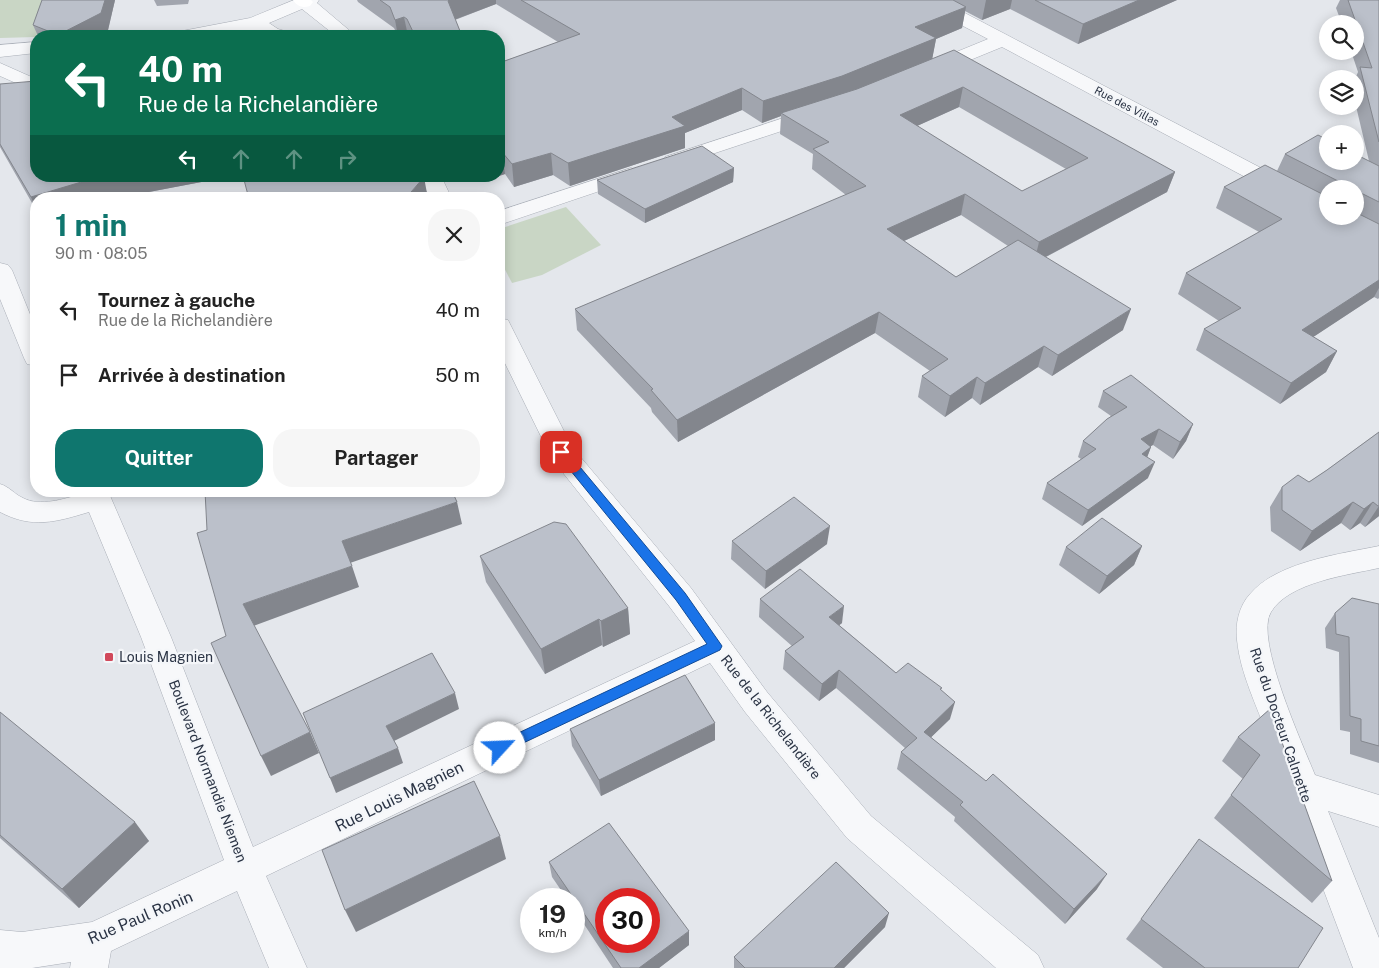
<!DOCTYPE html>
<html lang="fr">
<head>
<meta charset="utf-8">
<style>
  body { margin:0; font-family:"Public Sans",sans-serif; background:#f6f6f6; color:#222; height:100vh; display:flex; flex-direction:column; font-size:19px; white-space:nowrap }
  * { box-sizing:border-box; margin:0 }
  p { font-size:16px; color:#767676 }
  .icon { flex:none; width:28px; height:28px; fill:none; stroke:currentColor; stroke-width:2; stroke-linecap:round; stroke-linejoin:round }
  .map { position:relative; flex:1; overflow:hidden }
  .details { position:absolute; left:30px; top:192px; width:475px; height:305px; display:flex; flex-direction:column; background:#fff; border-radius:20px; box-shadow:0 2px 12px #0003 }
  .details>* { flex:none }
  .guide { position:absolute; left:30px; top:30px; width:475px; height:152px; border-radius:20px; box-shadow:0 2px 12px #0003; background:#0b6e4f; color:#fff; overflow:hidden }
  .controls { position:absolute; left:1319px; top:15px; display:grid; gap:10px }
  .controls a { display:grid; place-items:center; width:45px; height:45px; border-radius:50%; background:#fff; box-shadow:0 2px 12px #0003; font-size:25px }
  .speed { position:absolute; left:520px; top:888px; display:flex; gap:10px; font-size:25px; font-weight:700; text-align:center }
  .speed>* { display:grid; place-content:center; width:65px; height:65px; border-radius:50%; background:#fff; box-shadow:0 2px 12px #0003; line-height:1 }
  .speed small { font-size:12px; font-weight:400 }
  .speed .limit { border:8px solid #d22; background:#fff; color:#111 }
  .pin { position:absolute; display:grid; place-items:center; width:42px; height:42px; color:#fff; margin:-21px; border-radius:10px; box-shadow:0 2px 8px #0006 }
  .me { position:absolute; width:55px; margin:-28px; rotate:65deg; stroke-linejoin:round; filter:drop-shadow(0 0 4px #0008) }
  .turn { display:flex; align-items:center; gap:18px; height:105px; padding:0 25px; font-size:22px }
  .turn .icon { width:65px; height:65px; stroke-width:2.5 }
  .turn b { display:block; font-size:35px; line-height:42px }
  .lanes { display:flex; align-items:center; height:48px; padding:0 25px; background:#0003; justify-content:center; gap:25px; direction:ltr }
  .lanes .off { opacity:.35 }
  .round { display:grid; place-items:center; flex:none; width:52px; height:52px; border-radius:20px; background:#f6f6f6 }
  .headline { display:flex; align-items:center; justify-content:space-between; height:85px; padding:0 25px }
  h1 { font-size:30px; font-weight:700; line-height:38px; color:#0f766e }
  .action { display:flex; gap:10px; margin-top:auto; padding:10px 25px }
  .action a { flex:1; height:58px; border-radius:20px; background:#0f766e; color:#fff; font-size:20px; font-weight:700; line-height:58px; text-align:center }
  .action a+a { background:#f6f6f6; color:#222 }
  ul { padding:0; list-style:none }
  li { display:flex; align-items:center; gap:15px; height:65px; padding:0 25px }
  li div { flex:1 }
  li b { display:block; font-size:19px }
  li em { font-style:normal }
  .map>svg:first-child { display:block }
  .green { fill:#c9d6c5 }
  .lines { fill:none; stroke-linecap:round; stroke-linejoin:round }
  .minor-casing { stroke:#a9aeb7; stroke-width:1 }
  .highway-casing { stroke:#8b94a3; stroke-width:1 }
  .minor { fill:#f7f8fa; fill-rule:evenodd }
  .highway { fill:#fff; fill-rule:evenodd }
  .wall { fill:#a1a5ae; fill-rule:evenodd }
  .shaded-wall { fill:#83868d }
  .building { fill:#bbc0ca; stroke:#83868d; fill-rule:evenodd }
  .route { fill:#1a73e8; stroke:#114b97 }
  .poi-dot { fill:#d1495b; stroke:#f4f6f9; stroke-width:2 }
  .labels { text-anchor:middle; stroke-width:4.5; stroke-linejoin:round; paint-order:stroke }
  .far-street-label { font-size:11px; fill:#2b3445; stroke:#f4f6f9 }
  .poi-label { font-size:14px; fill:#2b3445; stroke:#f4f6f9; text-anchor:start }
  .street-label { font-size:14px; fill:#2b3445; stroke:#f4f6f9 }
  .near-street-label { font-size:16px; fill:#2b3445; stroke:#f4f6f9 }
</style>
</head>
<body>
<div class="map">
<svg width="1379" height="968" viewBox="0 0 1379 968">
  <rect width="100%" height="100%" fill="#e4e7ec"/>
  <g class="green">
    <polygon points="0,0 46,0 36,37 0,38"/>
    <polygon points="566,207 601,245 542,275 512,283 499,258 499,229"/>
  </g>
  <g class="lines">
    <defs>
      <g id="minor">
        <polygon points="294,0 319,0 317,3 356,36 336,36 302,9 269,23 278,29 288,32 291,36 265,36 255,30 243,36 221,36 223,34 209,36 173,36 176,32 182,31 250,18"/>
        <polygon points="918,0 940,0 1328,203 1328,216 1336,216 1328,219 1320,217 1002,47 936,74 929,76 922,74 920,70 922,66 988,39 921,4"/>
        <polygon points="36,42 36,53 0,57 0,45"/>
        <polygon points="0,63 36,79 36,92 0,76"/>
        <polygon points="817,107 824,109 827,113 824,117 679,165 672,167 665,165 662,161 665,157"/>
        <polygon points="631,168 638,170 642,174 638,178 499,225 499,211"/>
        <polygon points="420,176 441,176 452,199 430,199"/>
        <polygon points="0,263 8,265 12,270 36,329 36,366 27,364 24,358 0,299"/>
        <path d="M499,318L508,320L511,326L572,447L691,588L767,692L871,816L1038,955L1044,968H996L847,838L745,712L710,663L266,876L307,968H269L237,891L111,951L108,968H70L71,962L32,968H0V930L22,932L92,922L224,860L141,637L89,512C56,522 32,529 0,512V484C10,487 14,494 23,498C40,507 64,499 81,494L80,491H108L171,637L253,847L695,641L669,606L552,459L499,351Z"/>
        <path d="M1379,546V568C1348,575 1289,582 1271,612C1254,638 1303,745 1315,775L1379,795V827L1328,811L1379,938V968H1353C1324,891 1295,815 1268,737C1257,706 1240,673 1237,640C1235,624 1239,606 1250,594C1277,562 1340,554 1379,546Z"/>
      </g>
      <path id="highway" d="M293,0H311L313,2L310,6C302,8 298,7 293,0Z"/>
    </defs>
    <use href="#minor" class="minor-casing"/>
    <use href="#highway" class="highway-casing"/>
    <use href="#minor" class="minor"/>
    <use href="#highway" class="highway"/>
  </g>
  <g class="wall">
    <polygon points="42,0 115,0 108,30 96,36 38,36 33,25"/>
    <polygon points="154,0 189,0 188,4 157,6"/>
    <path d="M357,0H1177L1078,44L1010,9L982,20L965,11L962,28L936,39L932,59L1175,172L1167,192L1046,257L1123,330L1052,376L1038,367L980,405L972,398L945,417L918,397L922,376L930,371L875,333L678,442L652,412L651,408L577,330L575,309L846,195L812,169L813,154L780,134L781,116L762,123L742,110L685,133V148L570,186L553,175L514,187L505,174L499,176V63L558,42L496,4L455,20L462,36H398L394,28L358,2ZM959,107L1066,169L1022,191L917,126ZM961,215L1008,246L956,277L904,241Z"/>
    <path d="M1340,0H1379V298L1378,299L1374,297L1313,337L1337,351L1326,372L1280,404L1196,350L1204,329L1219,321L1178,294L1186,273L1259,232L1216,208L1224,187L1277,171L1285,154L1369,161L1355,102V79L1358,72L1351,51H1355V24H1342L1336,8ZM1328,189H1355V216H1328Z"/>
    <polygon points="0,84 233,176 112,199 36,199 36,210 0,147"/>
    <polygon points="734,168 733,182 645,223 598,194 597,180"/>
    <polygon points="1103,391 1193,424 1186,441 1173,459 1153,445 1150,446 1151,447 1147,457 1148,478 1082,526 1042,499 1047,483 1081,459 1078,457 1083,441 1111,416 1098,407"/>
    <polygon points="1379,432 1379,516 1365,527 1360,523 1350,530 1341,523 1300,551 1271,531 1270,507 1282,487 1309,482 1327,470"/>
    <polygon points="732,541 827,544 765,589 731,559"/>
    <polygon points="1142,546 1134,565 1099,594 1059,565 1066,547"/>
    <polygon points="480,556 628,608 630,634 603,647 602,645 545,674 486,582"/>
    <polygon points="760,599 842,623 839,625 896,673 941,690 950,719 931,737 1097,889 1065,924 954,821 955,817 897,769 901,752 905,748 836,688 819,701 783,669 785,651 792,646 759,617"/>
    <polygon points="1379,604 1379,763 1350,754 1350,732 1340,730 1339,652 1326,648 1325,628 1335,613"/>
    <polygon points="1270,709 1332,881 1312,903 1214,818 1243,779 1222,761 1238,737"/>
    <polygon points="0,712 149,841 79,908 0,838"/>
    <polygon points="570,729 715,740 601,796 572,746"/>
    <polygon points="549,862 689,945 659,968 613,968 574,909 574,899 567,899 552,877"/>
    <polygon points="1141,919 1298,968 1163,968 1126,939"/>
    <polygon points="885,927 844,968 734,968 734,957"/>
  </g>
  <g class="shaded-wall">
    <polygon points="105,0 115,0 108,30 96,36 58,36 58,35"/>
    <polygon points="449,0 496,0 496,4 451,21 448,1"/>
    <polygon points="986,0 1012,0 1010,9 982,20"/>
    <polygon points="1139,0 1177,0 1078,44 1083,24"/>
    <polygon points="966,7 962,28 936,39 932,60 839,97 781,113 781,116 762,123 763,101 915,27"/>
    <polygon points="404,17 408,36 398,36 395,20"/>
    <polygon points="963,87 959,107 897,135 900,115"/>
    <polygon points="742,88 742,110 685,133 685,148 570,186 568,163 672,117"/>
    <polygon points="502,152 505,174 499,176 499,153"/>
    <polygon points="551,153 553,175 514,187 512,164"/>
    <polygon points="734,168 733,182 645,223 645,209"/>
    <polygon points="1175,172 1167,192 1034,263 1039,242"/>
    <polygon points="105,176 233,176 112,199 36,199 36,209 31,197 98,177"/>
    <polygon points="424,177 428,199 405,199"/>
    <polygon points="965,194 961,215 884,250 887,229"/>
    <polygon points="1379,280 1379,288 1374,297 1292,351 1302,330"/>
    <polygon points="1131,309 1123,330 1052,376 1058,355"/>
    <polygon points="879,312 875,333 678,442 677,420"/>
    <polygon points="1044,346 1038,367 980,405 985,383"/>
    <polygon points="1337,351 1326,372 1280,404 1291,383"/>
    <polygon points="977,377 972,398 945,417 950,396"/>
    <polygon points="1193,424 1186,441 1173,459 1180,442"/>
    <polygon points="1159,429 1153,445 1135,455 1141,439"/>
    <polygon points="1151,447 1145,463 1142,454"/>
    <polygon points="1155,462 1148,478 1082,526 1088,510"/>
    <polygon points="457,502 462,524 350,563 342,541"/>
    <polygon points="1353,502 1341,523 1300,551 1312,531"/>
    <polygon points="1373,502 1360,523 1350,530 1364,509"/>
    <polygon points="1379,506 1379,516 1365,527"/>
    <polygon points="830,526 827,544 765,589 766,571"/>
    <polygon points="1142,546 1134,565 1099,594 1107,576"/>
    <polygon points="352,566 359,587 253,626 243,604"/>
    <polygon points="844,606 842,623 827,635 829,617"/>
    <polygon points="628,608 630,634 603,647 601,621"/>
    <polygon points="599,619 602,645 545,674 541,649"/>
    <polygon points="839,670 836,688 819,701 822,684"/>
    <polygon points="455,693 459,709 392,742 386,726"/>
    <polygon points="955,702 950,719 919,749 924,732"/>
    <polygon points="715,723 715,740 601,796 599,780"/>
    <polygon points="310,732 319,753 271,776 261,756"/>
    <polygon points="398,748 403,763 336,793 330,778"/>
    <polygon points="135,822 149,841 79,908 62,889"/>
    <polygon points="500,836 506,859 356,932 345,910"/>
    <polygon points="1107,874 1097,889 1065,924 1074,909"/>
    <polygon points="889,913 885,927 844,968 834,968"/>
    <polygon points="689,931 689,945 659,968 639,968"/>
  </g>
  <g class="building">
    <polygon points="42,0 105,0 101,13 58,35 33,25"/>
    <polygon points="380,0 449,0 448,1 462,36 415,36 407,19 404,17 395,20 390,7"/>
    <polygon points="521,0 953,0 966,7 915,27 936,38 842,76 763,101 742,88 672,117 685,126 568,163 551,153 512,164 502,152 499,153 499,63 580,34"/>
    <polygon points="1035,0 1139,0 1083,24"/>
    <polygon points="1348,0 1379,0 1379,142 1360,67 1372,68"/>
    <path d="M954,50L1175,172L1039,242L965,194L887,229L956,277L1018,240L1131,309L1058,355L1044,346L985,383L977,377L950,396L922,376L948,359L879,312L677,420L651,390L653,389L575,309L866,186L813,149L829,142L781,113L857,89ZM963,87L1088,158L1022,191L900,115Z"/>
    <polygon points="36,81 36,176 105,176 98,177 31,197 0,144 0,84"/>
    <polygon points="1318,135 1328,140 1328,161 1355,161 1355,154 1379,166 1379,202 1363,194 1355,194 1355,189 1339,189 1338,181 1285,154"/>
    <polygon points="702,146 734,168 645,209 597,180"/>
    <polygon points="1265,165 1328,197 1328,216 1355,216 1355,212 1379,224 1379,280 1302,330 1337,351 1291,383 1204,329 1241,308 1186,273 1282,219 1224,187"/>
    <polygon points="243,176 395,176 396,178 402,176 424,177 405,199 249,199"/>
    <polygon points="1131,375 1193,424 1180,442 1159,429 1141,439 1151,447 1142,454 1155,462 1088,510 1047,483 1096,449 1083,441 1107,419 1127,407 1103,391"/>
    <polygon points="1379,432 1379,506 1378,506 1373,502 1364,509 1353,502 1312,531 1282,510 1282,487 1298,475 1309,482 1327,470"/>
    <polygon points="205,491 452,491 457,502 342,541 352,566 243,604 310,732 261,756 211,643 226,636 197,533 207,530"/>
    <polygon points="794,497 830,526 766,571 732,541"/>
    <polygon points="1102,518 1142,546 1107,576 1066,547"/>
    <polygon points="554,522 566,524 628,608 601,621 599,619 541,649 480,556"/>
    <polygon points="800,569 844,606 829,617 896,673 908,663 942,688 940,689 955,702 924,732 986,781 993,774 1107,874 1074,909 960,805 963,802 901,752 917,738 839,670 822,684 785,651 804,637 760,599"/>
    <polygon points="1352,598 1379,604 1379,746 1361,741 1361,719 1350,716 1349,637 1336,634 1335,613"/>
    <polygon points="432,653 455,693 386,726 398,748 330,778 303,713"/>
    <polygon points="685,675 715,723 599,780 570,729"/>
    <polygon points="1270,709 1332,881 1231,795 1260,755 1238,737"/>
    <polygon points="0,712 135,822 62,889 0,835"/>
    <polygon points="474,781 500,836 345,910 322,850"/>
    <path d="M609,823L689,931L639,968H621L549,862ZM606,899H649V941H606Z"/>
    <polygon points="1199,839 1323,928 1298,968 1205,968 1141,919"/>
    <polygon points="836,862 889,913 834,968 745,968 734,957"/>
  </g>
  <polygon class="route" points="561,447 565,449 685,593 722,646 720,650 500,754 495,752 493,748 495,744 707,644 676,600 557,454 555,452"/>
  <rect class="poi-dot" x="104" y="652" width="10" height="10" rx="2.5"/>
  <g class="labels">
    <g class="far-street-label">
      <text transform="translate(1127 106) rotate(28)" y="4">Rue des Villas</text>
    </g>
    <g class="poi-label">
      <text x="119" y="662">Louis Magnien</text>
    </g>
    <g class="street-label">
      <text transform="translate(771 717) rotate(52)" y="5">Rue de la Richelandière</text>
      <text transform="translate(1281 725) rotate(71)" y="5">Rue du Docteur Calmette</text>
      <text transform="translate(208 771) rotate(69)" y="5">Boulevard Normandie Niemen</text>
    </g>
    <g class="near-street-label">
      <text transform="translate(399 796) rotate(-26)" y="6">Rue Louis Magnien</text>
      <text transform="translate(140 917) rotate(-23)" y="6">Rue Paul Ronin</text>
    </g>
  </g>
</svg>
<div class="controls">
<a><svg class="icon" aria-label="search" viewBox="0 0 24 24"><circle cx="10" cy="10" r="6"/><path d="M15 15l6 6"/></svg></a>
<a><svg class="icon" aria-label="layers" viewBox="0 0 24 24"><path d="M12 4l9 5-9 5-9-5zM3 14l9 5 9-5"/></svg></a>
<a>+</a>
<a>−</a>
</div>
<div class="speed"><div>19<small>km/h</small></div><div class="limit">30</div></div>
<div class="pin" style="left:561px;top:452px;background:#d93025"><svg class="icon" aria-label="arrive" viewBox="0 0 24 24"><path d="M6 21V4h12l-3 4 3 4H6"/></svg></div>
<svg class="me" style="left:500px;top:748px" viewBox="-20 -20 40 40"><circle r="19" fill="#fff"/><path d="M0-13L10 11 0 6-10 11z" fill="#1a73e8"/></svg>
<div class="guide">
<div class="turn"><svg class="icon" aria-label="left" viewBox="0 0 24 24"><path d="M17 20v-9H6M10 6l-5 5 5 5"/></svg><div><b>40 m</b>Rue de la Richelandière</div></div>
<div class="lanes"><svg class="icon" aria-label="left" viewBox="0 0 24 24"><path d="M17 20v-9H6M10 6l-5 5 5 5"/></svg><svg class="icon off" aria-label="ahead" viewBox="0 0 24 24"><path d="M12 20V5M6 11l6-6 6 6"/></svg><svg class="icon off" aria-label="ahead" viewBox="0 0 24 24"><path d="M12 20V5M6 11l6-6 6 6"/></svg><svg class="icon off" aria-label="right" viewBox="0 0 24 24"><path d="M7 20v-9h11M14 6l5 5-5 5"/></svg></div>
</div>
<section class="details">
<div class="headline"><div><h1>1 min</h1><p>90 m · 08:05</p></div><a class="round"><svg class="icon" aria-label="close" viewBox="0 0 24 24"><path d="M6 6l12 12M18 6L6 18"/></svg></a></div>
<ul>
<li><svg class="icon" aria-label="left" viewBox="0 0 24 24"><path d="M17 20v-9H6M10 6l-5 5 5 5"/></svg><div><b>Tournez à gauche</b><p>Rue de la Richelandière</p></div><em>40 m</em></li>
<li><svg class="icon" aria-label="arrive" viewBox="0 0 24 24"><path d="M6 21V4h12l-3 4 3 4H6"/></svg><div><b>Arrivée à destination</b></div><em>50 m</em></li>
</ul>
<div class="action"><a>Quitter</a><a>Partager</a></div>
</section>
</div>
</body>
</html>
